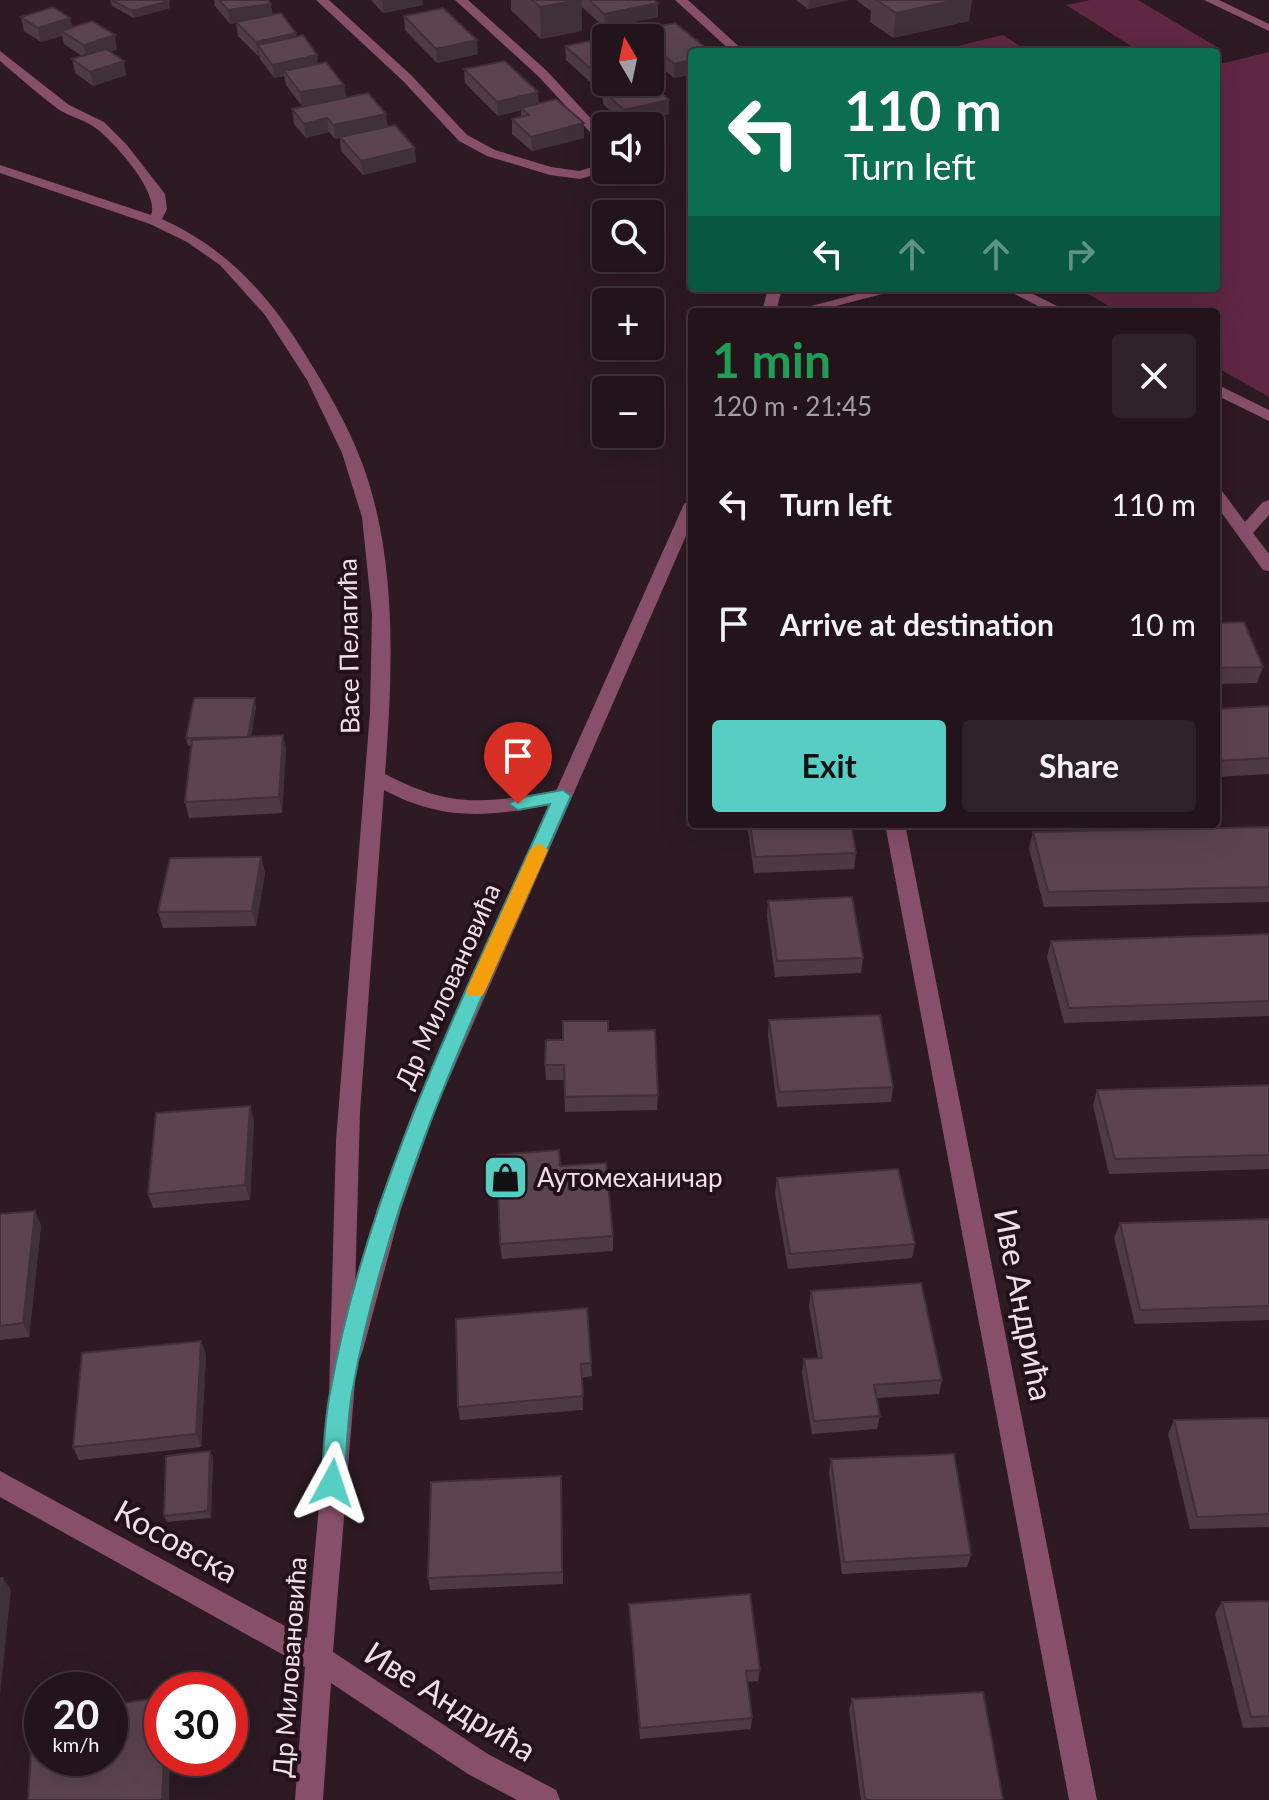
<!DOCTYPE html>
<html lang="en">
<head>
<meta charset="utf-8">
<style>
  body { margin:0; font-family:Lato,sans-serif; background:#2e2127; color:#f1f3f6; height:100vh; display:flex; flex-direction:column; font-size:30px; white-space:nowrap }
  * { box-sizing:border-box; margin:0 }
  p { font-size:26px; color:#a29ea2 }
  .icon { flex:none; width:44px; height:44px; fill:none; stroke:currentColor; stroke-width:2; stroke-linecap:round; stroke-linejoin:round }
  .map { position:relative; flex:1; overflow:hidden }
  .sheet { position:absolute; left:688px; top:308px; width:532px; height:520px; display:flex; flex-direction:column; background:#22141a; border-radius:8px; box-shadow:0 8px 32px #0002,0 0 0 2px #3f3339 }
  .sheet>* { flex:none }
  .hud { position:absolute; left:688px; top:48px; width:532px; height:244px; border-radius:8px; box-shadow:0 8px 32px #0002,0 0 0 2px #3f3339; background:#0b6e4f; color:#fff; overflow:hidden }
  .needle { width:52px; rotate:351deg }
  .buttons { position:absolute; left:592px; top:24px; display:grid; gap:16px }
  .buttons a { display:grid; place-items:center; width:72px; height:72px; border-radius:8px; background:#22141a; box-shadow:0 8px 32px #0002,0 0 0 2px #3f3339; font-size:40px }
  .speed { position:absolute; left:24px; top:1672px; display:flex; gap:16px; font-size:40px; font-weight:700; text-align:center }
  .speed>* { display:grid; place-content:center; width:104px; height:104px; border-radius:50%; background:#22141a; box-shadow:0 8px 32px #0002,0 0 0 2px #3f3339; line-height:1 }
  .speed small { font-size:20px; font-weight:400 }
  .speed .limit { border:12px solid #d22; background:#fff; color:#111 }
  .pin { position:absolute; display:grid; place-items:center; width:68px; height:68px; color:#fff; margin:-82px -34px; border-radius:50% 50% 50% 0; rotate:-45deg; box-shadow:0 0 8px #0007 }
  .pin .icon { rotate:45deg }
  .me { position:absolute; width:88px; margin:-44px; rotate:5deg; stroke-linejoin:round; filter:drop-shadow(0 0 6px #0008) }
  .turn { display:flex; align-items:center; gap:28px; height:168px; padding:0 24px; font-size:36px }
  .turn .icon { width:104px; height:104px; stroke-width:2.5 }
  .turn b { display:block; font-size:56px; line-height:68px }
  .lanes { display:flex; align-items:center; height:76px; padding:0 24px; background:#0003; justify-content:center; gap:40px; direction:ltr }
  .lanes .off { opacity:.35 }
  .round { display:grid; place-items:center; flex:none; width:84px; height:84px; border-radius:8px; background:#2e2127 }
  .head { display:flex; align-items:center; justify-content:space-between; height:136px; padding:0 24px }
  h1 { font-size:48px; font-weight:700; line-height:60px; color:#1e9e55 }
  .action { display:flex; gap:16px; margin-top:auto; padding:16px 24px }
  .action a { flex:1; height:92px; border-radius:8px; background:#56cec3; color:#111; font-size:32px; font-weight:700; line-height:92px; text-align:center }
  .action a+a { background:#2e2127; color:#f1f3f6 }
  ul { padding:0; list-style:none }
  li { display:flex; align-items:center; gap:24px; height:120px; padding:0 24px }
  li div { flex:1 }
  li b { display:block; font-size:30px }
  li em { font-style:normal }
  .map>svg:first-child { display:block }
  .green { fill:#5f2742 }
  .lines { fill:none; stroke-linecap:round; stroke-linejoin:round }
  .minor { fill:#884f69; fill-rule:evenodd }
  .wall { fill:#4e3a43 }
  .shaded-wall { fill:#403037 }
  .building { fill:#5b444e; stroke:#403037; stroke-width:2 }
  .route { fill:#56cec3; stroke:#38867f; stroke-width:2 }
  .slow { fill:#f59e0b }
  .labels { text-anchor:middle; stroke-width:8; stroke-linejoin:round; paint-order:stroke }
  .street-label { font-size:26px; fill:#efe0e6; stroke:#231019 }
  .poi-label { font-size:26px; fill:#efe0e6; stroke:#231019; text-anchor:start }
  .near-street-label { font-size:32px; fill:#efe0e6; stroke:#231019 }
</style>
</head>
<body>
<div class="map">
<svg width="1269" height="1800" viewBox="0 0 1269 1800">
  <rect width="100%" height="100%" fill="#2d1a22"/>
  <g class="green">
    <polygon points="1090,0 1138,0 1222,50 1141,52 1066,5"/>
    <polygon points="1003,35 1029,52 956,52 950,48"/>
    <polygon points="1269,52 1269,397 1216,367 1216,312 1119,312 1078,288 1216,288 1216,65"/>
  </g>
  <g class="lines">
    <g class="minor">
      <polygon points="316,0 329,0 411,75 467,135 495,150 551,167 579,171 606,163 606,170 610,170 580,179 550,175 487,156 459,141 403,81"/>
      <polygon points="455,0 468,0 547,71 606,135 606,146 602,145 539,77"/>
      <polygon points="675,0 688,0 745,52 732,52"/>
      <polygon points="1204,0 1219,0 1269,24 1269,31"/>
      <path d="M0,51L69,105L104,122L127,145L165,194L167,209L162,219C226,248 269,295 305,354C331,396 358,442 371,490C397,581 392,681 385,774C452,809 484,803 556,791L684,504L692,499V522L435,1111L401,1209L363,1350L360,1358L354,1360L355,1382L333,1652L488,1754L556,1790L560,1800H517L468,1774L331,1683L323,1800H295L305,1667L0,1497V1471L307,1638L329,1395L336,1141L370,712L372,614L362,517L342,453L307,380L265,315L220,265L187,242L150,224L0,173V165L151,215C160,193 115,143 97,129C86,120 70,117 58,109C38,94 19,77 0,61ZM384,790C442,821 487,817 550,805L413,1111L377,1209L355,1292L360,1112Z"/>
      <polygon points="768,288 782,288 776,312 762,312"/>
      <polygon points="880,288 905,288 813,312 788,312"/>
      <polygon points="1003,288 1021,288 1069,312 1050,312"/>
      <polygon points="1216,384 1269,410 1269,421 1216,395"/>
      <polygon points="1216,489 1222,491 1245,522 1263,502 1269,500 1269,515 1253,533 1269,554 1269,571 1263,570 1216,505"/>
      <polygon points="885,824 905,824 1097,1800 1069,1800"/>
    </g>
  </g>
  <g class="wall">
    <polygon points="110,0 168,0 170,8 134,18 112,6"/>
    <polygon points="214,0 268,0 272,15 297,36 318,64 344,85 346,98 388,127 416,162 363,175 341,151 340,138 335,139 329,132 306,138 294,124 292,109 302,106 286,85 284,76 274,78 260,59 259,55 258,56 238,36 236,23 230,24 215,6"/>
    <polygon points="371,0 422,0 423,5 383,13"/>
    <polygon points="511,0 654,0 658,3 658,17 605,28 582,7 582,31 541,39 511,10"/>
    <polygon points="796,0 848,0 808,9"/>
    <polygon points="856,0 972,0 969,21 893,38 870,22 871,11"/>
    <polygon points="404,16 478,54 437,63 405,30"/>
    <polygon points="21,17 70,18 72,27 117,49 110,52 126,75 93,86 75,73 72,59 82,56 64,44 62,36 41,42 24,31"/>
    <polygon points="635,31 692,52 692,100 688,97 688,75 674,78 650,58 650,38 635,38"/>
    <polygon points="565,46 606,82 669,100 669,114 624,124 603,104 602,90 600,91 566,60"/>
    <polygon points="464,69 538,103 584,138 532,151 512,134 512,119 521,117 521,110 498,116 465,83"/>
    <polygon points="1216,623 1263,667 1257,683 1216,684"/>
    <polygon points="256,706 251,736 283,735 286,750 282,813 189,818 185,802 192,746 188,746 186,738"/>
    <polygon points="1269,706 1269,774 1216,777 1216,709"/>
    <polygon points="747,824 851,824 856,853 854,869 754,873"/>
    <polygon points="1269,827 1269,902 1044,907 1029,848 1033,832"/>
    <polygon points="261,857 265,873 256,926 163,928 158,912"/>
    <polygon points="768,901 863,958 861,973 775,977 767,916"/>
    <polygon points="1269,934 1269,1016 1064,1023 1047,957 1051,941"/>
    <polygon points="769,1020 893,1087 891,1102 777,1107 768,1035"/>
    <polygon points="608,1031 658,1095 657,1110 565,1112 564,1080 546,1080 545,1065 563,1040"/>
    <polygon points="1269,1085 1269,1169 1109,1174 1093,1105 1097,1090"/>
    <polygon points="250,1106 254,1121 250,1200 153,1208 148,1194"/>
    <polygon points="560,1166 613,1236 613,1251 502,1259 500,1244"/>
    <polygon points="777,1178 915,1244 912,1258 788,1269 775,1193"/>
    <polygon points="0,1214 41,1225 29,1337 0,1340"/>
    <polygon points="1269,1219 1269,1320 1135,1324 1114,1238 1120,1223"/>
    <polygon points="811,1291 942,1380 939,1394 877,1398 880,1416 877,1429 812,1434 802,1373 804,1359 818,1358 809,1306"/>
    <polygon points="456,1319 591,1363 592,1376 582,1378 583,1410 460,1420 458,1407"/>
    <polygon points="201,1341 206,1355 201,1447 79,1460 73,1447"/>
    <polygon points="1269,1418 1269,1527 1190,1529 1168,1434 1174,1420"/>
    <polygon points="213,1457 211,1518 167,1522 164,1516"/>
    <polygon points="831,1459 971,1555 967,1567 842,1574 829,1472"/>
    <polygon points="562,1489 563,1584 430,1590 428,1578"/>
    <polygon points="1269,1601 1269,1727 1243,1728 1215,1614 1222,1602"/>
    <polygon points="629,1604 760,1670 758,1681 747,1682 752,1718 751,1729 640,1739"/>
    <polygon points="852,1699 1003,1800 861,1800 849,1710"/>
  </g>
  <g class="shaded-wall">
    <polygon points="382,0 422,0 423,5 383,13"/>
    <polygon points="578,0 582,0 582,31 541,39 540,7"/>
    <polygon points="809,0 848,0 808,9"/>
    <polygon points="949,0 972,0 969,21 893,38 896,13"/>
    <polygon points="169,1 170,8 134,18 132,11"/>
    <polygon points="658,3 658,17 605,28 604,14"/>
    <polygon points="271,4 273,17 230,24 228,10"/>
    <polygon points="70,18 73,32 61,31 62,36 41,42 38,28"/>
    <polygon points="296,33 298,47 258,45 259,55 258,56 256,42"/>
    <polygon points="115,35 117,49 87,59 84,45"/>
    <polygon points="477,40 478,54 437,63 436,49"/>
    <polygon points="317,55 319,69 284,71 284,76 274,78 272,65"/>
    <polygon points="692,60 692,67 688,64 688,75 674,78 674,64"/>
    <polygon points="124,61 126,75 93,86 90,72"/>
    <polygon points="606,76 606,82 640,82 600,91 600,77"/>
    <polygon points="344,85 346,99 302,106 300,92"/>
    <polygon points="538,92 539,106 521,108 521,110 498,116 497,102"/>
    <polygon points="669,100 669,114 624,124 624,110"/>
    <polygon points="386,114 388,128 335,139 333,125"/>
    <polygon points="327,118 329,132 306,138 304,124"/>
    <polygon points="584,123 584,138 532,151 531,137"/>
    <polygon points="415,148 416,162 363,175 361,161"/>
    <polygon points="255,698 256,706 250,746 248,738"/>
    <polygon points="283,735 286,750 282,813 279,797"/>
    <polygon points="261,857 265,873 256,926 252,911"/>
    <polygon points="250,1106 254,1121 250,1200 245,1185"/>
    <polygon points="35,1211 41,1225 29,1337 23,1323"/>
    <polygon points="201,1341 206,1355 201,1447 196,1434"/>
    <polygon points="210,1451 213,1457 211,1518 208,1511"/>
    <polygon points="3,1578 11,1590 0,1695 0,1606"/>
    <polygon points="164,1758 170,1758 169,1800 162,1800"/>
  </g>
  <g class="building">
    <polygon points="112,0 168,0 169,1 132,11"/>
    <polygon points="219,0 268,0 271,4 228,10"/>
    <polygon points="532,0 578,0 540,7"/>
    <polygon points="589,0 654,0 658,3 604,14"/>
    <polygon points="876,0 956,0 896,13"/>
    <polygon points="53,7 70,18 38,28 21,17"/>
    <polygon points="443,8 477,40 436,49 404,16"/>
    <polygon points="281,13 296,33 256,42 236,22"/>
    <polygon points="92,21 115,35 84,45 61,31"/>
    <polygon points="675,23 711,52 692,52 692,60 674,64 650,44 650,38 643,38 635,31"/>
    <polygon points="303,35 317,55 272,65 258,45"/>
    <polygon points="605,38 606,76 600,77 565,46"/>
    <polygon points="106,49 124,61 90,72 72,59"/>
    <polygon points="505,61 538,92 497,102 464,69"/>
    <polygon points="326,62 344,85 300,92 284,71"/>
    <polygon points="639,82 650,82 669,100 624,110 602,90"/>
    <polygon points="368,93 386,114 333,125 327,118 304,124 292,109"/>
    <polygon points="556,99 584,123 531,137 512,119 529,115 521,108"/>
    <polygon points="395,125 415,148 361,161 340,137"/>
    <polygon points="1244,622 1263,667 1216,668 1216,623"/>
    <polygon points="194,698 255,698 248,737 186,738"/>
    <polygon points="1269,706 1269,758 1216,761 1216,709"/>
    <polygon points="283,735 279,797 185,802 192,740"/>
    <polygon points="750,824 851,824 856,853 755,857"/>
    <polygon points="1269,827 1269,887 1048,892 1033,832"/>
    <polygon points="261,857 252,911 158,912 170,858"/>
    <polygon points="852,897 863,958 777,961 768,901"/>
    <polygon points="1269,934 1269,1001 1069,1008 1051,941"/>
    <polygon points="880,1015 893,1087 779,1092 769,1020"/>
    <polygon points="563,1021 608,1021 608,1031 655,1030 658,1095 565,1097 564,1065 545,1065 546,1040 563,1040"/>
    <polygon points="1269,1085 1269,1155 1115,1159 1097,1090"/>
    <polygon points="250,1106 245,1185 148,1194 156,1113"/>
    <polygon points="559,1150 560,1166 606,1163 613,1236 500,1244 497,1155"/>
    <polygon points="898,1169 915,1244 790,1254 777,1178"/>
    <polygon points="35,1211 23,1323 0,1326 0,1214"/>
    <polygon points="1269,1219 1269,1306 1140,1310 1120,1223"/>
    <polygon points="921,1283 942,1380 874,1385 880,1416 814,1421 804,1359 822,1358 811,1291"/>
    <polygon points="587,1308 591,1363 581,1364 583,1396 458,1407 456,1319"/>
    <polygon points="201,1341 196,1434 73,1447 82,1353"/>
    <polygon points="1269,1418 1269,1514 1197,1517 1174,1420"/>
    <polygon points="210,1451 208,1511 164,1516 166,1456"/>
    <polygon points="954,1454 971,1555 844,1562 831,1459"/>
    <polygon points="561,1476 562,1572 428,1578 431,1482"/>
    <polygon points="0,1578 3,1578 0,1606"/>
    <polygon points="750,1594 760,1670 746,1671 752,1718 640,1728 629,1604"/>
    <polygon points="1269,1601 1269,1716 1251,1717 1222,1602"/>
    <polygon points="983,1692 1003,1800 865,1800 852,1699"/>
    <polygon points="162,1697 162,1758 164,1758 162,1800 28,1800 33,1717 42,1715 42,1758 110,1758 110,1705"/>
  </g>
  <path class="route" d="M563,790L571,796C487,989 389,1182 352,1393C347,1422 347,1453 344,1483L341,1491L332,1494L324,1491L321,1483C324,1453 324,1422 330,1393C367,1185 465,995 550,804L518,810L509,804L518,798Z"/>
  <polygon class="slow" points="539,843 548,850 485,991 482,996 469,996 466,991 530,850"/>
  <defs>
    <symbol id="shop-square" viewBox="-11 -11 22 22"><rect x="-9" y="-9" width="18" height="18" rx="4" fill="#56cec3" stroke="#231019"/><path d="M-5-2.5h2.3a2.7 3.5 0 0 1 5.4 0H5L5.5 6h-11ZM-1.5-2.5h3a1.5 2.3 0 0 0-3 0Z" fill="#111"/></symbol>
  </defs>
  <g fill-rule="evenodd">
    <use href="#shop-square" x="480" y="1152" width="51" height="51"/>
  </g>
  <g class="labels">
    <g class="street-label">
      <text transform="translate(349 646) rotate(-91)" y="9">Васе Пелагића</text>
      <text transform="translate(448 986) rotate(-66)" y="9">Др Миловановића</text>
      <text transform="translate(290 1667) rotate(-86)" y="9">Др Миловановића</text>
    </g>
    <g class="poi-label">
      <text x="537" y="1187">Аутомеханичар</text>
    </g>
    <g class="near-street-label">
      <text transform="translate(1023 1305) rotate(79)" y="11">Иве Андрића</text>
      <text transform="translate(176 1542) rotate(29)" y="11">Косовска</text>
      <text transform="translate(450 1702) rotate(32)" y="11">Иве Андрића</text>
    </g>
  </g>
</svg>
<div class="buttons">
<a><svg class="needle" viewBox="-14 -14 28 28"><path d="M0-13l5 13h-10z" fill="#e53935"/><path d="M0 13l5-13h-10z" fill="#a29ea2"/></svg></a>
<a><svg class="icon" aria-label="sound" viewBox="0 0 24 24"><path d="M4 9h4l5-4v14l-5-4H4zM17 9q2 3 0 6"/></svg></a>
<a><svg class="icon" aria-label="search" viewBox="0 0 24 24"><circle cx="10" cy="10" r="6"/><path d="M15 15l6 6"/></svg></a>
<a>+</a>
<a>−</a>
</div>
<div class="speed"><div>20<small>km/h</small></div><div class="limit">30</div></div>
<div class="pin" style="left:518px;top:804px;background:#d93025"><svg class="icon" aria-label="arrive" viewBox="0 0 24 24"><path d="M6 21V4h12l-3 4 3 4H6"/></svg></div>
<svg class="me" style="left:332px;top:1483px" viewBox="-20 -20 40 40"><path d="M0-17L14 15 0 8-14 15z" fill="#56cec3" stroke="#fff" stroke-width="4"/></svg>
<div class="hud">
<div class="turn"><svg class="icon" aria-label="left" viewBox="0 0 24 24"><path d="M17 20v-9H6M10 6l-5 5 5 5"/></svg><div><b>110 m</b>Turn left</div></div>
<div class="lanes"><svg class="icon" aria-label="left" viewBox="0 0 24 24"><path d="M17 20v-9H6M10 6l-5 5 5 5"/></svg><svg class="icon off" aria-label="ahead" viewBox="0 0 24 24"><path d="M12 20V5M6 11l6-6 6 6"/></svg><svg class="icon off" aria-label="ahead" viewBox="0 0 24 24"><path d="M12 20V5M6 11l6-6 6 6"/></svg><svg class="icon off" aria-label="right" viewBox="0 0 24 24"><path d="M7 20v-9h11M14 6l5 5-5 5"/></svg></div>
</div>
<section class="sheet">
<div class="head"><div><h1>1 min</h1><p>120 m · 21:45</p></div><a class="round"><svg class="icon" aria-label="close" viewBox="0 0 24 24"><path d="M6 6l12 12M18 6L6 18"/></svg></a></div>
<ul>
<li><svg class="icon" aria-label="left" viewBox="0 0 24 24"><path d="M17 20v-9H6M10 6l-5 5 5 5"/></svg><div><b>Turn left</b></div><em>110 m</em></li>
<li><svg class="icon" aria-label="arrive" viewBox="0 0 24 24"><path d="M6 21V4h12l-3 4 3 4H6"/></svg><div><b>Arrive at destination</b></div><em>10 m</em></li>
</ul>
<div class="action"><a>Exit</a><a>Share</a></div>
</section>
</div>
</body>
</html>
